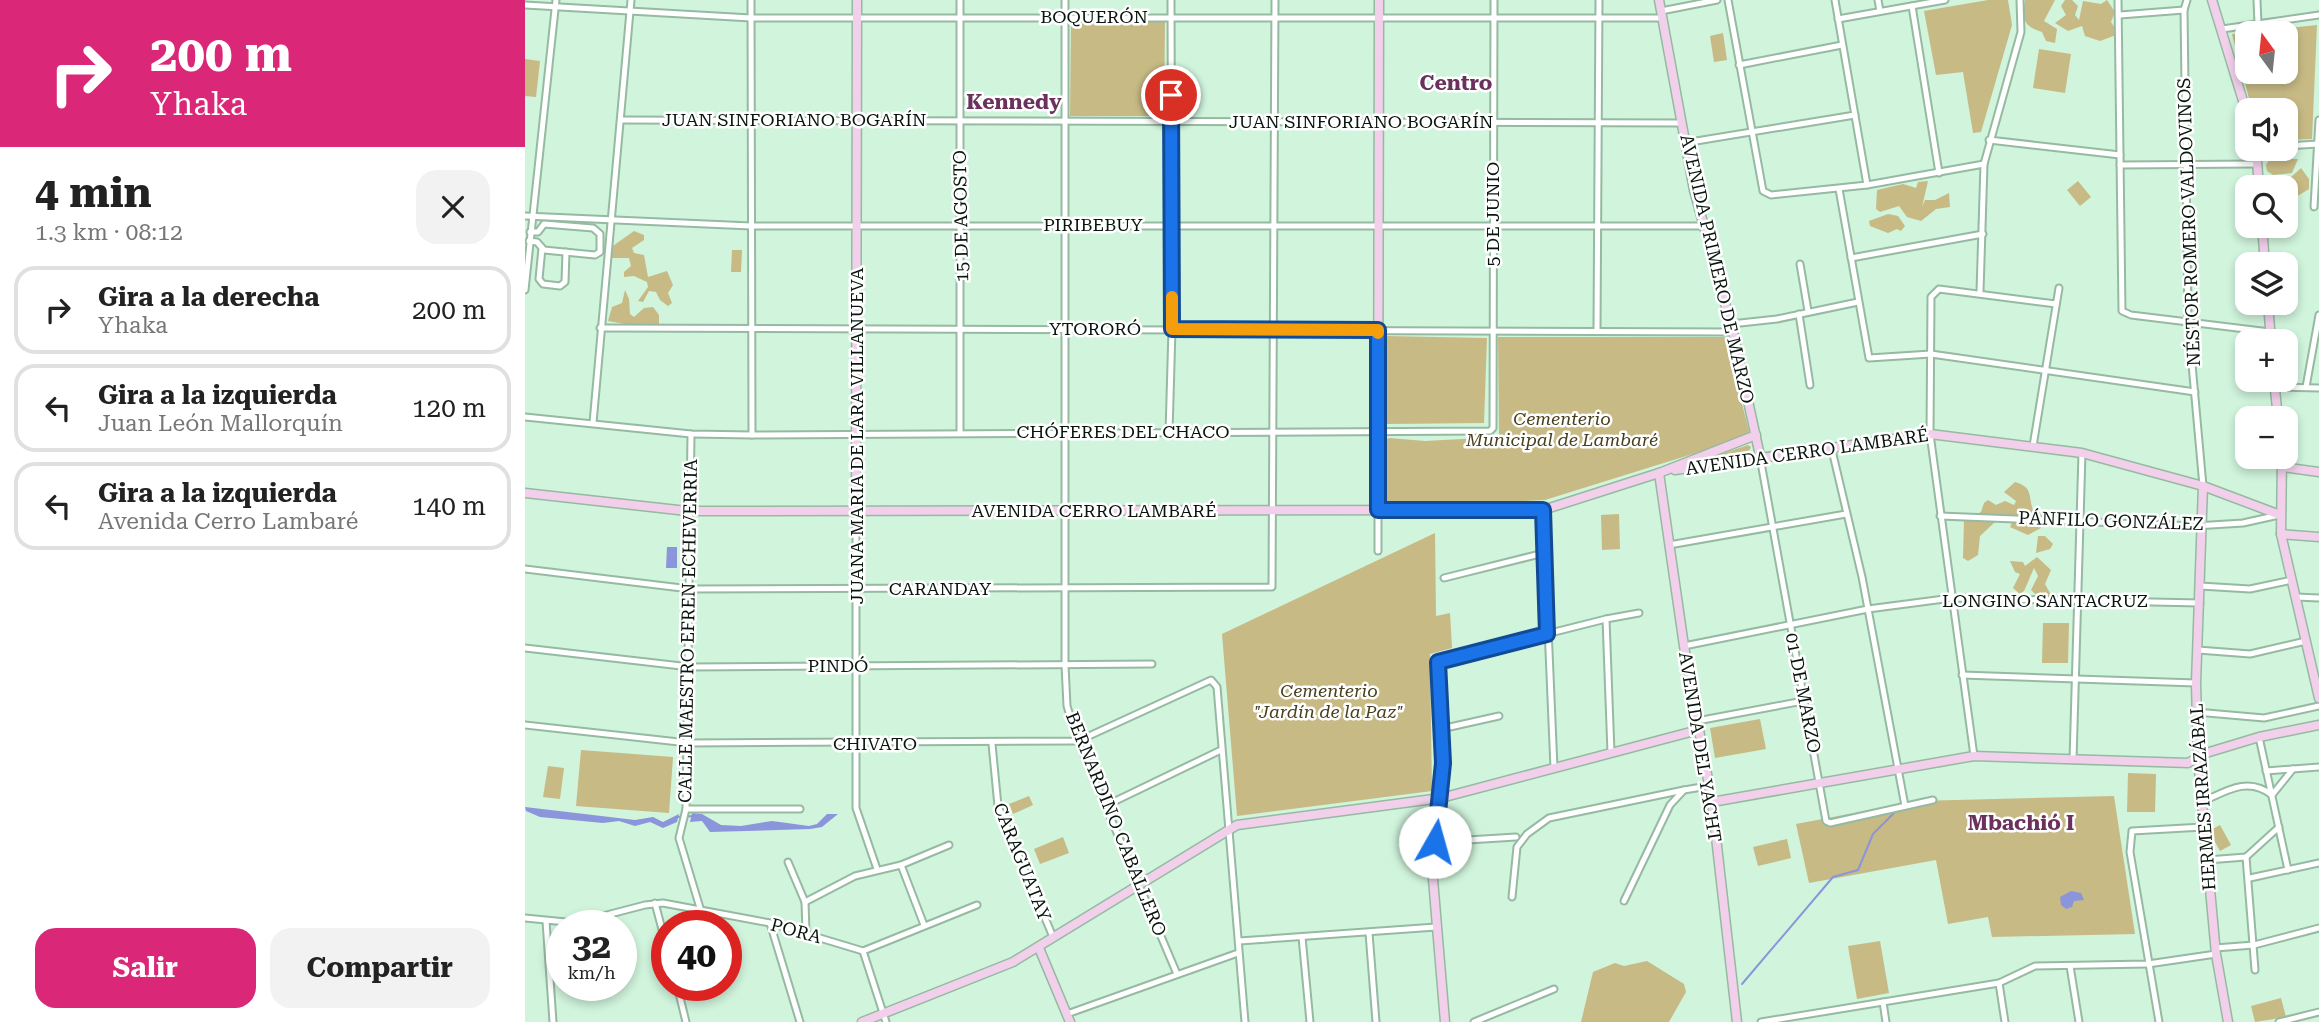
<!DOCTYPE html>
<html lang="es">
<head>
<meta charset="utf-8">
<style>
  body { margin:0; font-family:"Roboto Serif",serif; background:#f2f2f2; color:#222; height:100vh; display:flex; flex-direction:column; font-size:26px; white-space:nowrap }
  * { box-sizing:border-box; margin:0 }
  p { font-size:23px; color:#767676 }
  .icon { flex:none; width:38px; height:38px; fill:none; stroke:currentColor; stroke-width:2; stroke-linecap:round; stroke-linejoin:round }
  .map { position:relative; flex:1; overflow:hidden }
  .panel { display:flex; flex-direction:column; background:#fff; width:525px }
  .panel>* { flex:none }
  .banner { background:#db2777; color:#fff; overflow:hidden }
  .needle { width:46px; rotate:345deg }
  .tools { position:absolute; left:1710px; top:21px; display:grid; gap:14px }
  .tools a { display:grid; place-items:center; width:63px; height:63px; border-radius:14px; background:#fff; box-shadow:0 4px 10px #0003; font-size:35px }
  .speed { position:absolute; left:21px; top:910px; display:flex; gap:14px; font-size:35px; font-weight:700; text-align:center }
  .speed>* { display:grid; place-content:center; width:91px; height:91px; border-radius:50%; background:#fff; box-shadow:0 4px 10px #0003; line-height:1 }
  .speed small { font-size:18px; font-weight:400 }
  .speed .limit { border:10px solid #d22; background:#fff; color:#111 }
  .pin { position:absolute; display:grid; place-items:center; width:60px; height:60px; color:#fff; margin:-30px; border:4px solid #fff; border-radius:50%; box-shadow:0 2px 7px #0007 }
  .me { position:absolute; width:77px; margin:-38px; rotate:7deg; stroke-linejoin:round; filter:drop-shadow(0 0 5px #0008) }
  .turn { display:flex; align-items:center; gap:24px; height:147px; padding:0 35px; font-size:32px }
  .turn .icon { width:91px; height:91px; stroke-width:2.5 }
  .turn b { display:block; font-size:49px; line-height:60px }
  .round { display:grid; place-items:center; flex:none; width:74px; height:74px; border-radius:21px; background:#f2f2f2 }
  .headline { display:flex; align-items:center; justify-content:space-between; height:119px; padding:0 35px }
  h1 { font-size:42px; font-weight:700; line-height:52px }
  .button { display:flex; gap:14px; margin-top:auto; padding:14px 35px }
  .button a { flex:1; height:80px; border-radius:21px; background:#db2777; color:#fff; font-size:28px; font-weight:700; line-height:80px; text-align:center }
  .button a+a { background:#f2f2f2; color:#222 }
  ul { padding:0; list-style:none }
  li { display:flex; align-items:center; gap:21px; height:88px; margin:0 14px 10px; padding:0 21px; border:4px solid #e0e0e0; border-radius:21px }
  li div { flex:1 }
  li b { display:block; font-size:26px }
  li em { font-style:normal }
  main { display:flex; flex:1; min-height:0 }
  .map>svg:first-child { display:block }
  .green { fill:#c7ba85; fill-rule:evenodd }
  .water { fill:#8a95db }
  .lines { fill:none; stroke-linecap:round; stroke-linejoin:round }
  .stream { stroke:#8a95db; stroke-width:2 }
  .street-casing { stroke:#96b9a2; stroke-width:9 }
  .secondary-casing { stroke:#96b9a2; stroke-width:11 }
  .street { stroke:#fff; stroke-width:5 }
  .secondary { stroke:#f2d0eb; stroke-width:8 }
  .route-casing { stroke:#114b97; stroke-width:18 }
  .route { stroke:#1a73e8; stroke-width:12 }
  .slow { stroke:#f59e0b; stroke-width:12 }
  .labels { text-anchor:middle; stroke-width:5; stroke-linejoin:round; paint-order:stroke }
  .street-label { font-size:18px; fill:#08150d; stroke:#fff }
  .park-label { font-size:18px; font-style:italic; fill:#48401d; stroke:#fff }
  .quarter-label { font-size:21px; font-weight:bold; fill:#6a315d; stroke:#fff }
</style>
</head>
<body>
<main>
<section class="panel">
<div class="banner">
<div class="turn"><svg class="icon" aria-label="right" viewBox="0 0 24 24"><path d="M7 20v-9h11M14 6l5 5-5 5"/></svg><div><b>200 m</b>Yhaka</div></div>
</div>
<div class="headline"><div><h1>4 min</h1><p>1.3 km · 08:12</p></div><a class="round"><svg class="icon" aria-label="close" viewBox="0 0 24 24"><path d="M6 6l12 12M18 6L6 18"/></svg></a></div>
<ul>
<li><svg class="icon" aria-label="right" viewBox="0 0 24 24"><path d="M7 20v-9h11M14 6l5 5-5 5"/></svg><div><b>Gira a la derecha</b><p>Yhaka</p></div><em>200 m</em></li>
<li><svg class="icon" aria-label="left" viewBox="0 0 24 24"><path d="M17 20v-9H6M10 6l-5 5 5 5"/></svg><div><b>Gira a la izquierda</b><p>Juan León Mallorquín</p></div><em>120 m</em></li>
<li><svg class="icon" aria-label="left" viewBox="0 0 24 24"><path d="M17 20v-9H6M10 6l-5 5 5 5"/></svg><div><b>Gira a la izquierda</b><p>Avenida Cerro Lambaré</p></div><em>140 m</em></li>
</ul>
<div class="button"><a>Salir</a><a>Compartir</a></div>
</section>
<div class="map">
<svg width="1794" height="1022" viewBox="0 0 1794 1022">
  <rect width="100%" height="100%" fill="#d0f4dc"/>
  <g class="green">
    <polygon points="1463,0 1483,0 1487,25 1456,132 1448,133 1438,72 1411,75 1399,11"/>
    <path d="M1500,0H1530L1519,21L1532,29L1530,43L1521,41L1517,32C1499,27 1496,19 1500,0Z"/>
    <polygon points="1540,0 1547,0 1553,6 1550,15 1554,20 1558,1 1576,4 1582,0 1590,12 1586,22 1594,34 1575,41 1560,36 1557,26 1543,31 1530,23 1541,15 1536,6"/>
    <polygon points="546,21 640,21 639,116 545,116"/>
    <path d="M1792,25L1787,139L1761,140L1760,110H1727L1707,34ZM1760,33V72H1722V33Z"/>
    <polygon points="1198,33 1202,60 1189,62 1185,36"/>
    <polygon points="1514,49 1546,54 1540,93 1508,88"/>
    <polygon points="0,59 15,61 11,97 0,96"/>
    <polygon points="1751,149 1760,149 1760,159 1773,159 1767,173 1748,175 1742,171 1741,165"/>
    <polygon points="1776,168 1784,179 1784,189 1771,197 1761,198 1765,178"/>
    <polygon points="1403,181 1397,207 1400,200 1410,200 1424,193 1425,207 1411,209 1396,221 1382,217 1374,206 1355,212 1351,209 1352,190 1378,184 1391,188 1393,182"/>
    <polygon points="1553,181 1566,197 1555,206 1542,190"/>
    <polygon points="1363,214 1373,216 1380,226 1376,231 1372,229 1363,233 1345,226 1344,221"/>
    <polygon points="109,231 119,235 119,240 107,248 109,253 119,255 123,277 142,271 148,285 143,293 147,303 143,306 135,300 131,292 124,291 118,302 113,301 123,287 122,282 109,276 99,277 99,272 106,266 104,258 82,258 85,248"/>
    <polygon points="207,250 217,250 216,272 206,272"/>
    <path d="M100,290L104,299L105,314L109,317L119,308L128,307L134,315V325C122,331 97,323 83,321L87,307L97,303Z"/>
    <polygon points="861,336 962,338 959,423 862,424"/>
    <polygon points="973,337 1200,337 1224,431 1219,438 1020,500 902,506 865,504 860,500 860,440 864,438 900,441 974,437"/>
    <polygon points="1223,445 1226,447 1224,451 1173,462"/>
    <path d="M1490,482C1508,487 1503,495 1508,510L1518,513L1515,517L1506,520L1516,523V528L1503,535L1485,527L1488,520L1485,516L1470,522L1455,536L1453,555L1443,561L1438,558L1439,520L1456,512L1459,503L1463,500L1471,505L1480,501L1489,505L1491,501L1479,492Z"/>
    <polygon points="1094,514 1095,549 1077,550 1076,515"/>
    <polygon points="910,533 911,616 925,613 927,648 905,654 907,791 712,816 697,634"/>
    <polygon points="1513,536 1520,536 1528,544 1525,549 1511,553"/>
    <polygon points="1512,557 1526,570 1520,584 1526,595 1517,600 1506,590 1513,576 1509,568 1499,591 1495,594 1488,588 1495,574 1490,572 1485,561 1498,562 1500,566"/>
    <polygon points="1518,623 1544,623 1543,663 1517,663"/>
    <polygon points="1235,719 1241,749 1190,758 1185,728"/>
    <polygon points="56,750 148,757 144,813 51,806"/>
    <polygon points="23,766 39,768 35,799 18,797"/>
    <polygon points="1603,773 1631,774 1630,812 1602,812"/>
    <polygon points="504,796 508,805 488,814 484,804"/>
    <polygon points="1589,796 1610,934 1467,937 1463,917 1423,924 1411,860 1284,883 1271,824 1392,801"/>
    <polygon points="1695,825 1706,845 1695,851 1684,831"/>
    <polygon points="538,837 544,853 515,864 509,849"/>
    <polygon points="1262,839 1266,858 1233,866 1228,847"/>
    <polygon points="1355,941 1364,993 1332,999 1323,946"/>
    <polygon points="1122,961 1159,984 1161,992 1144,1022 1056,1022 1068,972 1090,963 1099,966"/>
    <polygon points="1756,998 1761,1017 1730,1022 1726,1006"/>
  </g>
  <g class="water">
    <polygon points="142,547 152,547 152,568 141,568"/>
    <polygon points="0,807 110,820 128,817 138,822 154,814 152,822 138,828 125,822 110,826 94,821 78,823 15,817 1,811"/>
    <polygon points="167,813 177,814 196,825 216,826 247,821 284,826 292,824 302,814 313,814 297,827 285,829 185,832 177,821 165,822"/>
    <polygon points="1546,891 1556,893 1559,900 1549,901 1547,907 1541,909 1536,905 1535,897"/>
  </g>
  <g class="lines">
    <g class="stream">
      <polyline points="153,817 169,816"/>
      <polyline points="1217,984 1308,877 1333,870 1348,834 1372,810"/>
    </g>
    <defs>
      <g id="street">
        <polyline points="226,0 227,435"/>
        <polyline points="540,0 540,665 542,706 553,741 652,974"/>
        <polyline points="1203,0 1238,191 1246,195 1342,185 1459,164"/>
        <polyline points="1310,0 1342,185"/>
        <polyline points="1353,0 1355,11"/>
        <polyline points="1593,0 1597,311 1606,315 1745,332"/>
        <polyline points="1662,0 1659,10 1663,320 1678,486"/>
        <polyline points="1732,0 1733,24"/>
        <polyline points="0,5 226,18 1137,18"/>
        <polyline points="1387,6 1414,173"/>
        <polyline points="1136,11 1192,0"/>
        <polyline points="1595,15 1659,10"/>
        <polyline points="1313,19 1420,0"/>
        <polyline points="1697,29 1794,15"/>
        <polyline points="1214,65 1317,45"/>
        <polyline points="96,120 1157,123"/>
        <polyline points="1464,140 1595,155"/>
        <polyline points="1159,143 1330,115"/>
        <polyline points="1760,146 1793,144"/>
        <polyline points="1595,165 1732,164"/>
        <polyline points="1314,189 1344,358 1406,354 1670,392"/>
        <polyline points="1789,207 1794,120"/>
        <polyline points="0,216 226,226 1179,226"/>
        <polyline points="4,241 12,242 19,250 70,255 75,252 75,234 68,228 19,224 13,232 5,232"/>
        <polyline points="17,248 14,279 18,284 35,286 40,282 41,252"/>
        <polyline points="1326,258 1458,234"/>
        <polyline points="1275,264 1283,311"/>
        <polyline points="0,290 31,0"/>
        <polyline points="1455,292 1459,164 1496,32 1495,0"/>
        <polyline points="1274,314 1285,385"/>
        <polyline points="1206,324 1252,319 1333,302"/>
        <polyline points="75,328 1208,332"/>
        <polyline points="1072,330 1074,0"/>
        <polyline points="1750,387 1794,388"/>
        <polyline points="1781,387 1794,315"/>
        <polyline points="0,417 166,434 227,435 965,431 968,428 969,0"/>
        <polyline points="68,423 106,0"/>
        <polyline points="435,432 435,0"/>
        <polyline points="644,433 647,329 646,0"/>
        <polyline points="166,434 161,809 154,838 175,908"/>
        <polyline points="1306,446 1337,577 1380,806"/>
        <polyline points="1508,446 1534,288"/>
        <polyline points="1235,457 1301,821 1305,823 1408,800"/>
        <polyline points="853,510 853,551"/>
        <polyline points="1018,510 1029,768"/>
        <polyline points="331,511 331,808 352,869"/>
        <polyline points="1415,516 1670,526 1718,523 1754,515"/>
        <polyline points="1144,545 1321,514"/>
        <polyline points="0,569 165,589 747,587 750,0"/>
        <polyline points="919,578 1019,553"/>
        <polyline points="1675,586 1725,589 1767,580"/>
        <polyline points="1771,597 1794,598"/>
        <polyline points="1081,619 1086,753"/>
        <polyline points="1159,646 1343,609 1427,598 1675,603"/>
        <polyline points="0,648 165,667 627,664"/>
        <polyline points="1673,650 1725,654 1781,641"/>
        <polyline points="1437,675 1671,683"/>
        <polyline points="1671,712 1739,718 1794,706"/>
        <polyline points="1172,721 1278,701"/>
        <polyline points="0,725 163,743 553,741 686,680 692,687 720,1022"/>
        <polyline points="916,729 974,716"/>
        <polyline points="1734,737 1763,870"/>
        <polyline points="467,744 473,806 528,937"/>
        <polyline points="1449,756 1405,434 1406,297 1414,289 1531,304"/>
        <polyline points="1548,760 1557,453"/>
        <polyline points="1741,771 1794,767"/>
        <polyline points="916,798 918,763 914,661 1081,619 1114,613"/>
        <path d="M1677,802C1701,791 1723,776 1747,795L1768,769"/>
        <polyline points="582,805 696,750"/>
        <polyline points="161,809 275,809"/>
        <polyline points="910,842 991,837"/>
        <polyline points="1721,857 1730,970"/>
        <polyline points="1682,860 1721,857 1754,827"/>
        <polyline points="263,862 280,902 281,932"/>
        <polyline points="376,865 399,925"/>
        <polyline points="1725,878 1794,863"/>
        <polyline points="987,897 992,847 1002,834 1024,818 1159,790"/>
        <polyline points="1099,901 1145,805 1159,790 1183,786"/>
        <polyline points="280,902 330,876 376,865 424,845"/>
        <polyline points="130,903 142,948"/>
        <polyline points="0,918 51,923 120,905 138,903 245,923 338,951 452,905"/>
        <polyline points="21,921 28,1022"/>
        <polyline points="245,923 275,1022"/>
        <polyline points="844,933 851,1022"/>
        <polyline points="777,937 785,1022"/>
        <polyline points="714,941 911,927"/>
        <polyline points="1690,948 1729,945 1794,928"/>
        <polyline points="338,951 361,1022"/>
        <polyline points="1545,966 1554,1022"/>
        <polyline points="1474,983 1480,1022"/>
        <polyline points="152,985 161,1022"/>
        <polyline points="1358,1002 1361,1022"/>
        <polyline points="542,1014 713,953"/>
        <polyline points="949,1022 1029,989"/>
        <polyline points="1236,1022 1474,983 1510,966 1623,964 1691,954"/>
        <polyline points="1634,1022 1605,852 1607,831 1678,827"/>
        <polyline points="1754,1022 1794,1012"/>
      </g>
      <g id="secondary">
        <polyline points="1134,0 1169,190 1208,332 1235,456"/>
        <polyline points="1687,0 1722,114"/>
        <polyline points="1731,149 1734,187"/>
        <polyline points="1737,226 1740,264"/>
        <polyline points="1743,303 1746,341"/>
        <polyline points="1749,380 1753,418"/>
        <polyline points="1757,457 1756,534 1794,698"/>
        <polyline points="1757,467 1794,472"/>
        <polyline points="1150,470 1405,434 1557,453 1678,486 1755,515"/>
        <polyline points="1134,473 1159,646 1187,802 1212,1022"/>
        <polyline points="1678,486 1671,683 1673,759 1691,954 1703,1022"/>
        <polyline points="0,493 162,511 1018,510 1134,473 1231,435"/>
        <polyline points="853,510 854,0"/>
        <polyline points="331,511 332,0"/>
        <polyline points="1756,534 1794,537"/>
        <polyline points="916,798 908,879 920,1022"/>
        <polyline points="1187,802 1449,756 1663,763 1681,753 1734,737 1794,725"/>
        <polyline points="514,948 545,1022"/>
        <polyline points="337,1022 488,962 712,825 916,798 1173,730"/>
      </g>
    </defs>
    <use href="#street" class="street-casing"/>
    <use href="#secondary" class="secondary-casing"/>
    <use href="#street" class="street"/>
    <use href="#secondary" class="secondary"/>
  </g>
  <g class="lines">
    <defs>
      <polyline id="route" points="646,95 647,329 853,330 853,510 1018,510 1022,634 913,662 918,763 910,842"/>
    </defs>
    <use href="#route" class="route-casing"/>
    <use href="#route" class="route"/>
    <polyline class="slow" points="647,297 647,329 853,330 853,333"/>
  </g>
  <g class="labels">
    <g class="street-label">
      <text x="569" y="23">BOQUERÓN</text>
      <text x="269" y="126">JUAN SINFORIANO BOGARÍN</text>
      <text x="836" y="128">JUAN SINFORIANO BOGARÍN</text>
      <text transform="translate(968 214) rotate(-90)" y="6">5 DE JUNIO</text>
      <text transform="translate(436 216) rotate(-91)" y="6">15 DE AGOSTO</text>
      <text transform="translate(1664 222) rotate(-92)" y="6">NÉSTOR ROMERO VALDOVINOS</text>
      <text x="568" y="231">PIRIBEBUY</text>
      <text transform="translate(1192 269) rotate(77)" y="6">AVENIDA PRIMERO DE MARZO</text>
      <text x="570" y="335">YTORORÓ</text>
      <text x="598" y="438">CHÓFERES DEL CHACO</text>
      <text transform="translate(332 436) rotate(-90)" y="6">JUANA MARIA DE LARA VILLANUEVA</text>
      <text transform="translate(1282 452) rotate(-8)" y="6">AVENIDA CERRO LAMBARÉ</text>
      <text x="569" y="517">AVENIDA CERRO LAMBARÉ</text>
      <text transform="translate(1586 521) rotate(2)" y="6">PÁNFILO GONZÁLEZ</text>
      <text x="415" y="595">CARANDAY</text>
      <text x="1520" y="607">LONGINO SANTACRUZ</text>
      <text transform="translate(163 631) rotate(-89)" y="6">CALLE MAESTRO EFREN ECHEVERRIA</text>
      <text x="313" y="672">PINDÓ</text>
      <text transform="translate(1278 693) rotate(79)" y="6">01 DE MARZO</text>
      <text x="350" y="750">CHIVATO</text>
      <text transform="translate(1175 747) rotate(81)" y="6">AVENIDA DEL YACHT</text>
      <text transform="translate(1678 797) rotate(-94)" y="6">HERMES IRRAZÁBAL</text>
      <text transform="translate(591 824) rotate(68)" y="6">BERNARDINO CABALLERO</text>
      <text transform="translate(497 862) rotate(68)" y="6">CARAGUATAY</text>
      <text transform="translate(271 931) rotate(15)" y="6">PORA</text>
    </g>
    <g class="park-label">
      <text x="1037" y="425">Cementerio<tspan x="1037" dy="21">Municipal de Lambaré</tspan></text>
      <text x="804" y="697">Cementerio<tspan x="804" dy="21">"Jardín de la Paz"</tspan></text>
    </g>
    <g class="quarter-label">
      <text x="931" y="90">Centro</text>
      <text x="489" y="109">Kennedy</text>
      <text x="1496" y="830">Mbachió I</text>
    </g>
  </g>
</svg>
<div class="tools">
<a><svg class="needle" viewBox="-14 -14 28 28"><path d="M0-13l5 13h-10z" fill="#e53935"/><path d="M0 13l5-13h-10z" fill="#767676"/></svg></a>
<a><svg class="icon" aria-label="sound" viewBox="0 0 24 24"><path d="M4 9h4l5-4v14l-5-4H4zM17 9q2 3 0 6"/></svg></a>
<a><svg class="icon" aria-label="search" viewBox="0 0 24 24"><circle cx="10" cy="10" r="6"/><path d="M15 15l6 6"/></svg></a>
<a><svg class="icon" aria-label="layers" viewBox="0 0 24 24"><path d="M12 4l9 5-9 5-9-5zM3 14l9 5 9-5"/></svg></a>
<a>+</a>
<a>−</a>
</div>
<div class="speed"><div>32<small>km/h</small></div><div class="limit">40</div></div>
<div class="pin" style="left:646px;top:95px;background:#d93025"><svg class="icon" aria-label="arrive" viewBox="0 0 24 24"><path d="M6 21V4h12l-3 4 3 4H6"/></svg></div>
<svg class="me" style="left:910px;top:842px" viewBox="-20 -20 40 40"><circle r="19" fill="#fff"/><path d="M0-13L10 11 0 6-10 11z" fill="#1a73e8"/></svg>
</div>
</main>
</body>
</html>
